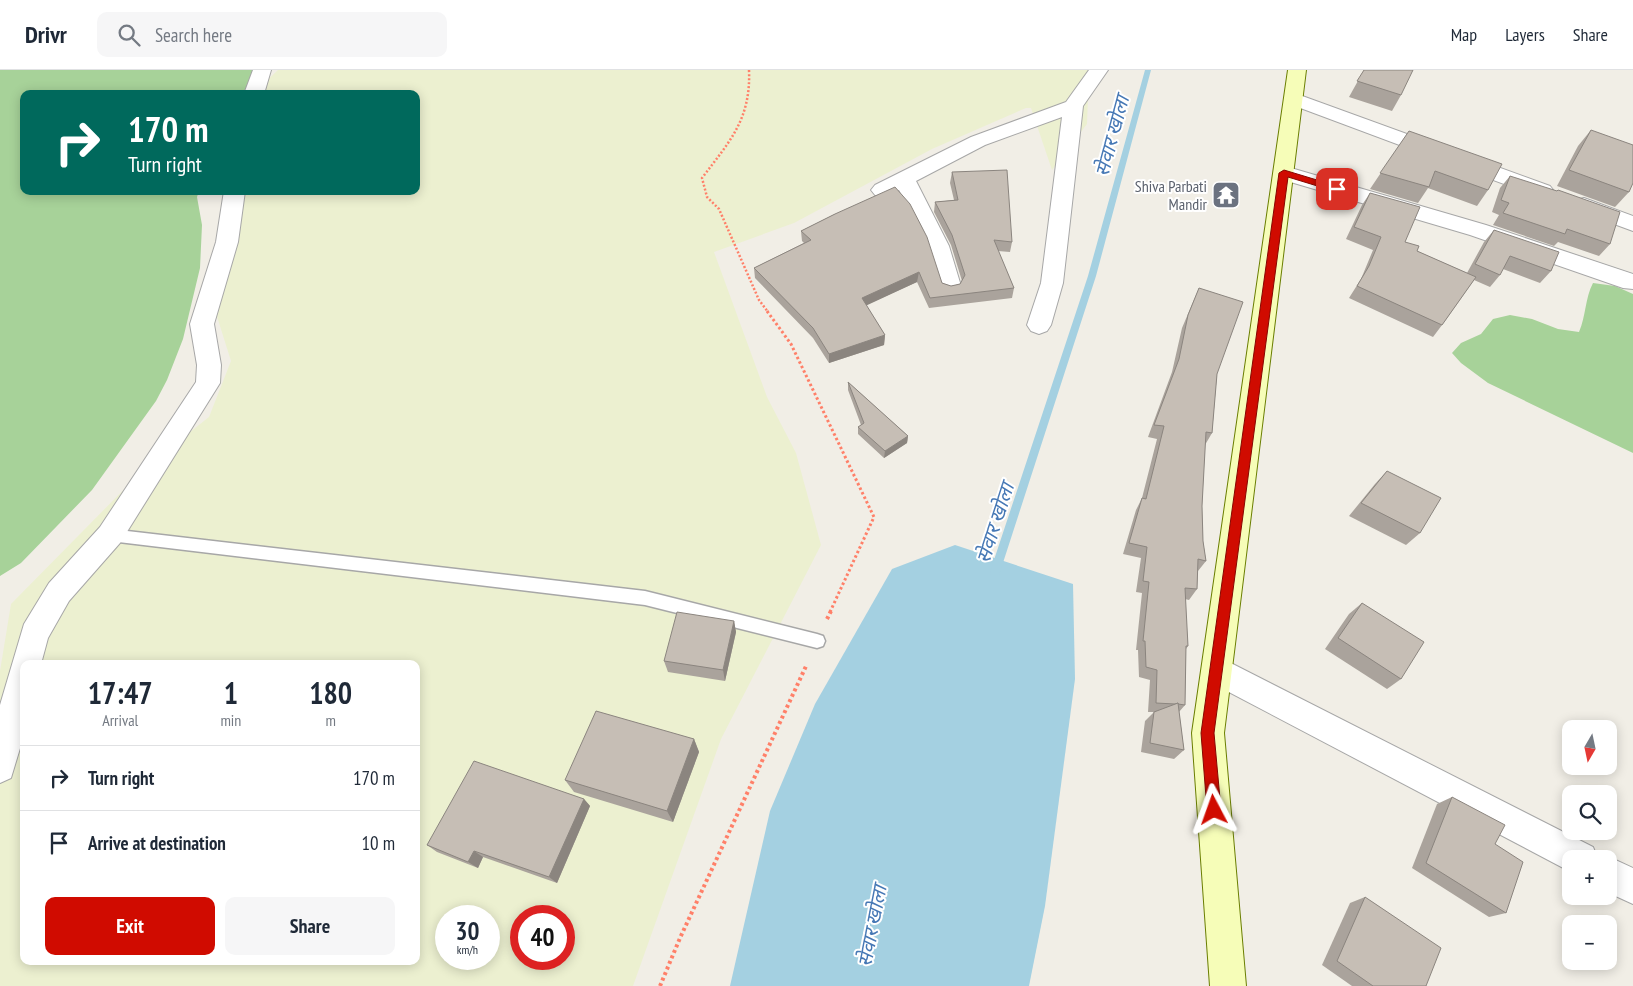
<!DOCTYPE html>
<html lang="en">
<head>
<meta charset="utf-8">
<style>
  body { margin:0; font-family:"PT Sans Narrow","Noto Sans Devanagari",sans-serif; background:#f6f6f7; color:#1f2937; height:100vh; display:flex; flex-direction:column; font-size:19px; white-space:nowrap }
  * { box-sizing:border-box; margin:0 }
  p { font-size:16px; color:#747a83 }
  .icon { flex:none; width:28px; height:28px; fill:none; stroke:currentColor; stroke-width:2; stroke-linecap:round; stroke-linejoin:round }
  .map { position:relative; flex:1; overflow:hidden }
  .side { position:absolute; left:20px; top:590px; width:400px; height:305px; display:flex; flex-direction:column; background:#fff; border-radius:10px; box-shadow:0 2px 12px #0003 }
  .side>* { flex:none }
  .top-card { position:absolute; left:20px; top:20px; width:400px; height:105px; border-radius:10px; box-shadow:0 2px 12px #0003; background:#00695c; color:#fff; overflow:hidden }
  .needle { width:32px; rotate:189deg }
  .tools { position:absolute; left:1562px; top:650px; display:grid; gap:10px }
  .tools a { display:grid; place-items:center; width:55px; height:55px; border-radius:10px; background:#fff; box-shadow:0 2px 12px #0003; font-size:25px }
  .speed { position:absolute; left:435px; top:835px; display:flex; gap:10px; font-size:25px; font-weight:700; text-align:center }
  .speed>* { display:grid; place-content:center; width:65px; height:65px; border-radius:50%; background:#fff; box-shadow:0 2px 12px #0003; line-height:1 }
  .speed small { font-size:12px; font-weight:400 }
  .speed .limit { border:8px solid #d22; background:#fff; color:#111 }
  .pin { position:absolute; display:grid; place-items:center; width:42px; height:42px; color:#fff; margin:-21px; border-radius:10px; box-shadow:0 2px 8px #0006 }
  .me { position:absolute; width:55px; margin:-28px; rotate:356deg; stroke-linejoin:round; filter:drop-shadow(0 0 4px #0008) }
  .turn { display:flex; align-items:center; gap:18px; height:105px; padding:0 25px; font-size:22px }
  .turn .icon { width:65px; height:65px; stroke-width:2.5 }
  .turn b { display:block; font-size:35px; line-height:42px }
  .eta { display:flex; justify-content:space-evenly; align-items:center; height:85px; text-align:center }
  .eta b { font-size:30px; font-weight:700; line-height:35px }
  .primary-button { display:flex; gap:10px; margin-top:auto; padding:10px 25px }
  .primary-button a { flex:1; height:58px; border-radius:10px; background:#d00b00; color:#fff; font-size:20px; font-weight:700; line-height:58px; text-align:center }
  .primary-button a+a { background:#f6f6f7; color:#1f2937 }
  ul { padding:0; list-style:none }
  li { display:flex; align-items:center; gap:15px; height:65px; padding:0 25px; border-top:1px solid #e0e1e3 }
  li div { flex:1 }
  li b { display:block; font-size:19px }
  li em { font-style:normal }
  header { display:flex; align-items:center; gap:30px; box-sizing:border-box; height:70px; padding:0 25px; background:#fff; border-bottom:1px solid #e0e1e3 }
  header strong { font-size:24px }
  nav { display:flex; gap:28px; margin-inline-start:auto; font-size:18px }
  .search { width:350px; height:45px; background:#f6f6f7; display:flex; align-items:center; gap:12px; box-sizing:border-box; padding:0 18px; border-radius:10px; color:#747a83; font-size:19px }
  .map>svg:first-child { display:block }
  .farmland { fill:#ecf0d0; fill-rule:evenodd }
  .forest { fill:#a7d299 }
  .water { fill:#a4d0e1 }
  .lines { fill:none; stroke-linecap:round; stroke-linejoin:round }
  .stream { fill:#a4d0e1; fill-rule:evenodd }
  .lane-casing { stroke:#a7a7a7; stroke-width:3 }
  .street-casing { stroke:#a7a7a7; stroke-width:2 }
  .secondary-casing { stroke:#6a7e00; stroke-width:2 }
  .path-far2 { stroke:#ff8069; stroke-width:2.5; stroke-dasharray:2 2; stroke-linecap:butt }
  .path-far1 { stroke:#ff8069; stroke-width:3; stroke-dasharray:2.5 2.5; stroke-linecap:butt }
  .path { stroke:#ff8069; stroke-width:4; stroke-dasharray:3 3; stroke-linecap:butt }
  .lane { fill:#fff; fill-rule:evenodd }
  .street { fill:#fff; fill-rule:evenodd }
  .secondary { fill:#f6fdb8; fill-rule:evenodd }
  .wall { fill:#aaa39c }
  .shaded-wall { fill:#8b857f }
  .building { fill:#c6beb5; stroke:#8b857f }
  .route { fill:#d00b00; stroke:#870700 }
  .labels { text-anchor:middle; stroke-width:4; stroke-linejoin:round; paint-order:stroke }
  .far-worship-label { font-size:16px; fill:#5b616d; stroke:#fff; text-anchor:end }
  .water-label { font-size:20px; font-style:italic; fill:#4678b5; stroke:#fff }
</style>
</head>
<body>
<header>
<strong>Drivr</strong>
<div class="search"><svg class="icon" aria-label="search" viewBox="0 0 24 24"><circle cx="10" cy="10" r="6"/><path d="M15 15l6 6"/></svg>Search here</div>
<nav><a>Map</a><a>Layers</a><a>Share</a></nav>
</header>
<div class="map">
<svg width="1633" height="916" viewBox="0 0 1633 916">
  <rect width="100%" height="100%" fill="#f1eee6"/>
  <path class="farmland" d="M278,0H1089L1087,54L1052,100L1031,38H1026L932,79L794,153L714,182L767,327L796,383L821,475L721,669L633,916H0V601L11,534L147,396L209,347L231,291L214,237L226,121H416V24H253ZM24,594H416V891H24ZM446,846H489V889H446ZM521,846H564V889H521Z"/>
  <g class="forest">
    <polygon points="0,0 272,0 251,24 24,24 24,121 199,121 197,127 202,155 200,198 183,269 167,310 156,331 92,420 21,493 0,506"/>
    <path d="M1593,213L1615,216L1633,224V383L1488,313L1461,293L1452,283L1461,273L1481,264L1493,249L1510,245L1532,249L1558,259L1579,262C1586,246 1585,228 1593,213Z"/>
  </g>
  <polygon class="water" points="955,475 1073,514 1075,609 1045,836 1029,916 730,916 770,741 815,634 892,499"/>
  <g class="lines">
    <polygon class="stream" points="1145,0 1151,0 1096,206 1000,502 999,505 995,507 991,505 990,502 1088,206"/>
    <defs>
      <polygon id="lane" points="110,459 645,521 817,564 823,566 825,571 823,576 817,578 645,535 110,471 105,470 102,465 105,460"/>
      <g id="street">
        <polygon points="253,0 271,0 264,24 244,24"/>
        <polygon points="1089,0 1108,0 1083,36 1063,213 1051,255 1047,261 1039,264 1031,261 1027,255 1041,213 1062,47 985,75 916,111 949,176 961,216 958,222 950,224 942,222 939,216 927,176 899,120 882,127 875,125 871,120 875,115 971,67 1066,32"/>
        <polygon points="1294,23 1550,116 1554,121 1550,126 1543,128 1536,126 1287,33 1284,29 1287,25"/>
        <polygon points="1284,96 1486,155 1633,204 1633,219 1623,218 1470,165 1277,108 1274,103 1277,98"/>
        <polygon points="224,121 245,121 238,172 214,254 221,295 220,313 120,473 69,531 48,568 41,594 24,594 24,665 11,708 0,713 0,635 24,554 49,513 100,457 196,312 197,295 190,254 216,172"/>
        <polygon points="1584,128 1633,146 1633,161 1576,140 1573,135 1576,130"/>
        <polygon points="1217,586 1593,777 1598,789 1571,789 1571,802 1569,801 1206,610 1202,600 1206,590"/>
        <polygon points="1609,787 1633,798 1633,834 1609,823 1609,789 1605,789"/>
      </g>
      <polygon id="secondary" points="1288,0 1306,0 1224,663 1246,916 1210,916 1192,663"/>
    </defs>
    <use href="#lane" class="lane-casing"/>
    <use href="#street" class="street-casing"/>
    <use href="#secondary" class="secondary-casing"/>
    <path class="path-far2" d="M749,0C751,49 730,71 702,108L707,127L719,139L759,230L768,242"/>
    <polyline class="path-far1" points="767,241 791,274 874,447 830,542"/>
    <g class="path">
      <polyline points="827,549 831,541"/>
      <polyline points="660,916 680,868 807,594"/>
    </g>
    <use href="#lane" class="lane"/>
    <use href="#street" class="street"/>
    <use href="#secondary" class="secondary"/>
  </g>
  <g class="wall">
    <polygon points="1364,0 1401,25 1392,41 1349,27"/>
    <polygon points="1591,60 1629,122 1615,137 1557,116 1578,76"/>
    <polygon points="1409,61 1488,120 1477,136 1428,118 1418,133 1370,119"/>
    <polygon points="952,102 1012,172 1010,182 998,181 1014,218 1012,228 929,238 917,212 866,235 885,265 884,275 829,293 813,268 755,208 754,198 804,173 802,171 801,161 835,144 942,213 951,216 960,214 962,211 951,175 934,142 935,132 954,130 950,113"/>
    <polygon points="1510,106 1610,174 1599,186 1558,172 1554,176 1493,155 1499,145 1492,142 1500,118"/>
    <polygon points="1370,123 1405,172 1417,181 1467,203 1484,172 1494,160 1551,201 1540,213 1503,199 1500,205 1490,217 1474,210 1442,255 1433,267 1349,228 1361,209 1373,180 1346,169 1362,135"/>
    <polygon points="1199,218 1217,304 1212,363 1205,375 1202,436 1203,471 1206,491 1198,501 1197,519 1189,530 1185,529 1188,576 1186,579 1185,635 1179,642 1184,680 1174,689 1141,682 1145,651 1154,642 1148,642 1150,610 1139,607 1138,580 1136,580 1142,523 1136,522 1141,488 1123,484 1136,440 1142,428 1157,369 1148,367 1172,302 1182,258"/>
    <polygon points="848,312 908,366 907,373 884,388 858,364 858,357 861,355 848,320"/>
    <polygon points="1387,401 1420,463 1406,475 1349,446 1375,414"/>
    <polygon points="1362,533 1401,609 1387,619 1325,579 1349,544"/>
    <polygon points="734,551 736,562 725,611 668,602 664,591"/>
    <polygon points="694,669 699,682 673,752 574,722 565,710"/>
    <polygon points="1452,727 1495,774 1506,843 1489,847 1412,798 1437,734"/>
    <polygon points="584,729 590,736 557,813 483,787 478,798 437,782 427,775"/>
    <polygon points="1365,827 1426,916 1352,916 1322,895 1350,833"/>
  </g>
  <g class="shaded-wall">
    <polygon points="919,202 917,212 861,238 862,228"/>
    <polygon points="885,265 884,275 829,293 829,284"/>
    <polygon points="908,366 907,373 884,388 885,381"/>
    <polygon points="734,551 736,562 725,611 723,600"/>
    <polygon points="694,669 699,682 673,752 667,741"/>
    <polygon points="584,729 590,736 557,813 549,807"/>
    <polygon points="474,781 483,787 478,798 468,792"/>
  </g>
  <g class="building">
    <polygon points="1364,0 1413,0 1401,25 1357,11"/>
    <polygon points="1591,60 1633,75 1633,113 1629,122 1569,100"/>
    <polygon points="1409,61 1502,94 1488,120 1435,101 1429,117 1380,103"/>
    <polygon points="1007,100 1012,172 994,170 1014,218 930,228 919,202 862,228 885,265 829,284 813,258 754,198 811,170 801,161 835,144 895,117 910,134 927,167 942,213 951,216 960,214 965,205 952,165 935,132 958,130 952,102"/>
    <polygon points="1510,106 1557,121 1558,120 1620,142 1610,174 1567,159 1565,164 1503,143 1509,133 1501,130"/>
    <polygon points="1370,123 1420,137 1405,172 1419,176 1417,181 1476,207 1442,255 1357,216 1369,196 1381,167 1354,157"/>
    <polygon points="1494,160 1559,182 1551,201 1510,186 1500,205 1475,194"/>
    <polygon points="1199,218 1243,232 1217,304 1212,363 1206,362 1202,436 1203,471 1206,491 1198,489 1197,519 1185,518 1188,576 1186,576 1185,635 1178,634 1178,633 1175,634 1156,633 1157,600 1146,597 1145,571 1143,571 1149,512 1143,511 1147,477 1129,473 1142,428 1146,429 1164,356 1154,355 1179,289 1188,245"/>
    <polygon points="848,312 908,366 885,381 858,357 864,353"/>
    <polygon points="1387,401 1441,428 1420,463 1361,433"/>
    <polygon points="1362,533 1424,572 1401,609 1338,568"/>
    <polygon points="677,542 734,551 723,600 664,591"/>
    <polygon points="1178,633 1184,680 1150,673 1154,642"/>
    <polygon points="596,641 694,669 667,741 565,710"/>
    <polygon points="474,691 584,729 549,807 474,781 468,792 427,775"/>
    <polygon points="1452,727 1505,755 1495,774 1523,792 1506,843 1426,793"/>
    <polygon points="1365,827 1441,878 1426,916 1373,916 1337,891"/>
  </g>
  <polygon class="route" points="1284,100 1340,117 1341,119 1337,122 1288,107 1214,663 1221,740 1219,745 1214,747 1209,745 1207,740 1201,663 1279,103"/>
  <defs>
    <symbol id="temple-square" viewBox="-11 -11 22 22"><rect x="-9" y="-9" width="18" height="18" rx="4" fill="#6b7280" stroke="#fff"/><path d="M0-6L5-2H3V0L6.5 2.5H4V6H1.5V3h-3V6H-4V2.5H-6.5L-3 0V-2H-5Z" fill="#fff"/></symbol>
  </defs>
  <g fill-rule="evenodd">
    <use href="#temple-square" x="1210" y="109" width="32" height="32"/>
  </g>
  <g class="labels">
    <g class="far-worship-label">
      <text x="1207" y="122">Shiva Parbati<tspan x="1207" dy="18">Mandir</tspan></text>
    </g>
    <g class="water-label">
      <text transform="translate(1112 66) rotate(-75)" y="7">सेवार खोला</text>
      <text transform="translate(995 453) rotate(-72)" y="7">सेवार खोला</text>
      <text transform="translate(872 856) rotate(-79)" y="7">सेवार खोला</text>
    </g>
  </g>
</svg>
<div class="tools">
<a><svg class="needle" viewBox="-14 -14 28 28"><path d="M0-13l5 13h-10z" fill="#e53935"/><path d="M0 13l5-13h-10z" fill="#747a83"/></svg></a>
<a><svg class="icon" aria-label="search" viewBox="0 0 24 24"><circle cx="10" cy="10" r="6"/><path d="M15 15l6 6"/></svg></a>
<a>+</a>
<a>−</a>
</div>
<div class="speed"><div>30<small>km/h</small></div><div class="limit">40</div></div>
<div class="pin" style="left:1337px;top:119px;background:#d93025"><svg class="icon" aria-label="arrive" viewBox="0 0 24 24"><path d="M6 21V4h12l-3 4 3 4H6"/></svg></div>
<svg class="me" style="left:1214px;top:740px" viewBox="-20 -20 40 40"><path d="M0-17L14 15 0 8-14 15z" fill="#d00b00" stroke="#fff" stroke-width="4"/></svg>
<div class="top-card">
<div class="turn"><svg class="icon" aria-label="right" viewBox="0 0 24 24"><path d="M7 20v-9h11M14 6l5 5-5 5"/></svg><div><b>170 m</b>Turn right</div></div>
</div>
<section class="side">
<div class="eta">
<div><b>17:47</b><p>Arrival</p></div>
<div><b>1</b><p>min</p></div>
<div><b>180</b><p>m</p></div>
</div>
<ul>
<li><svg class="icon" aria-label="right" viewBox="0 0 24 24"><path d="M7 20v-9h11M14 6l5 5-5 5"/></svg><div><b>Turn right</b></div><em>170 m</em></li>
<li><svg class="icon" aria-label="arrive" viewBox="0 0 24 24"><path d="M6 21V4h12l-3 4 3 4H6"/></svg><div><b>Arrive at destination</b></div><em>10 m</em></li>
</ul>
<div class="primary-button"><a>Exit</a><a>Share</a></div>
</section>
</div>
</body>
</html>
